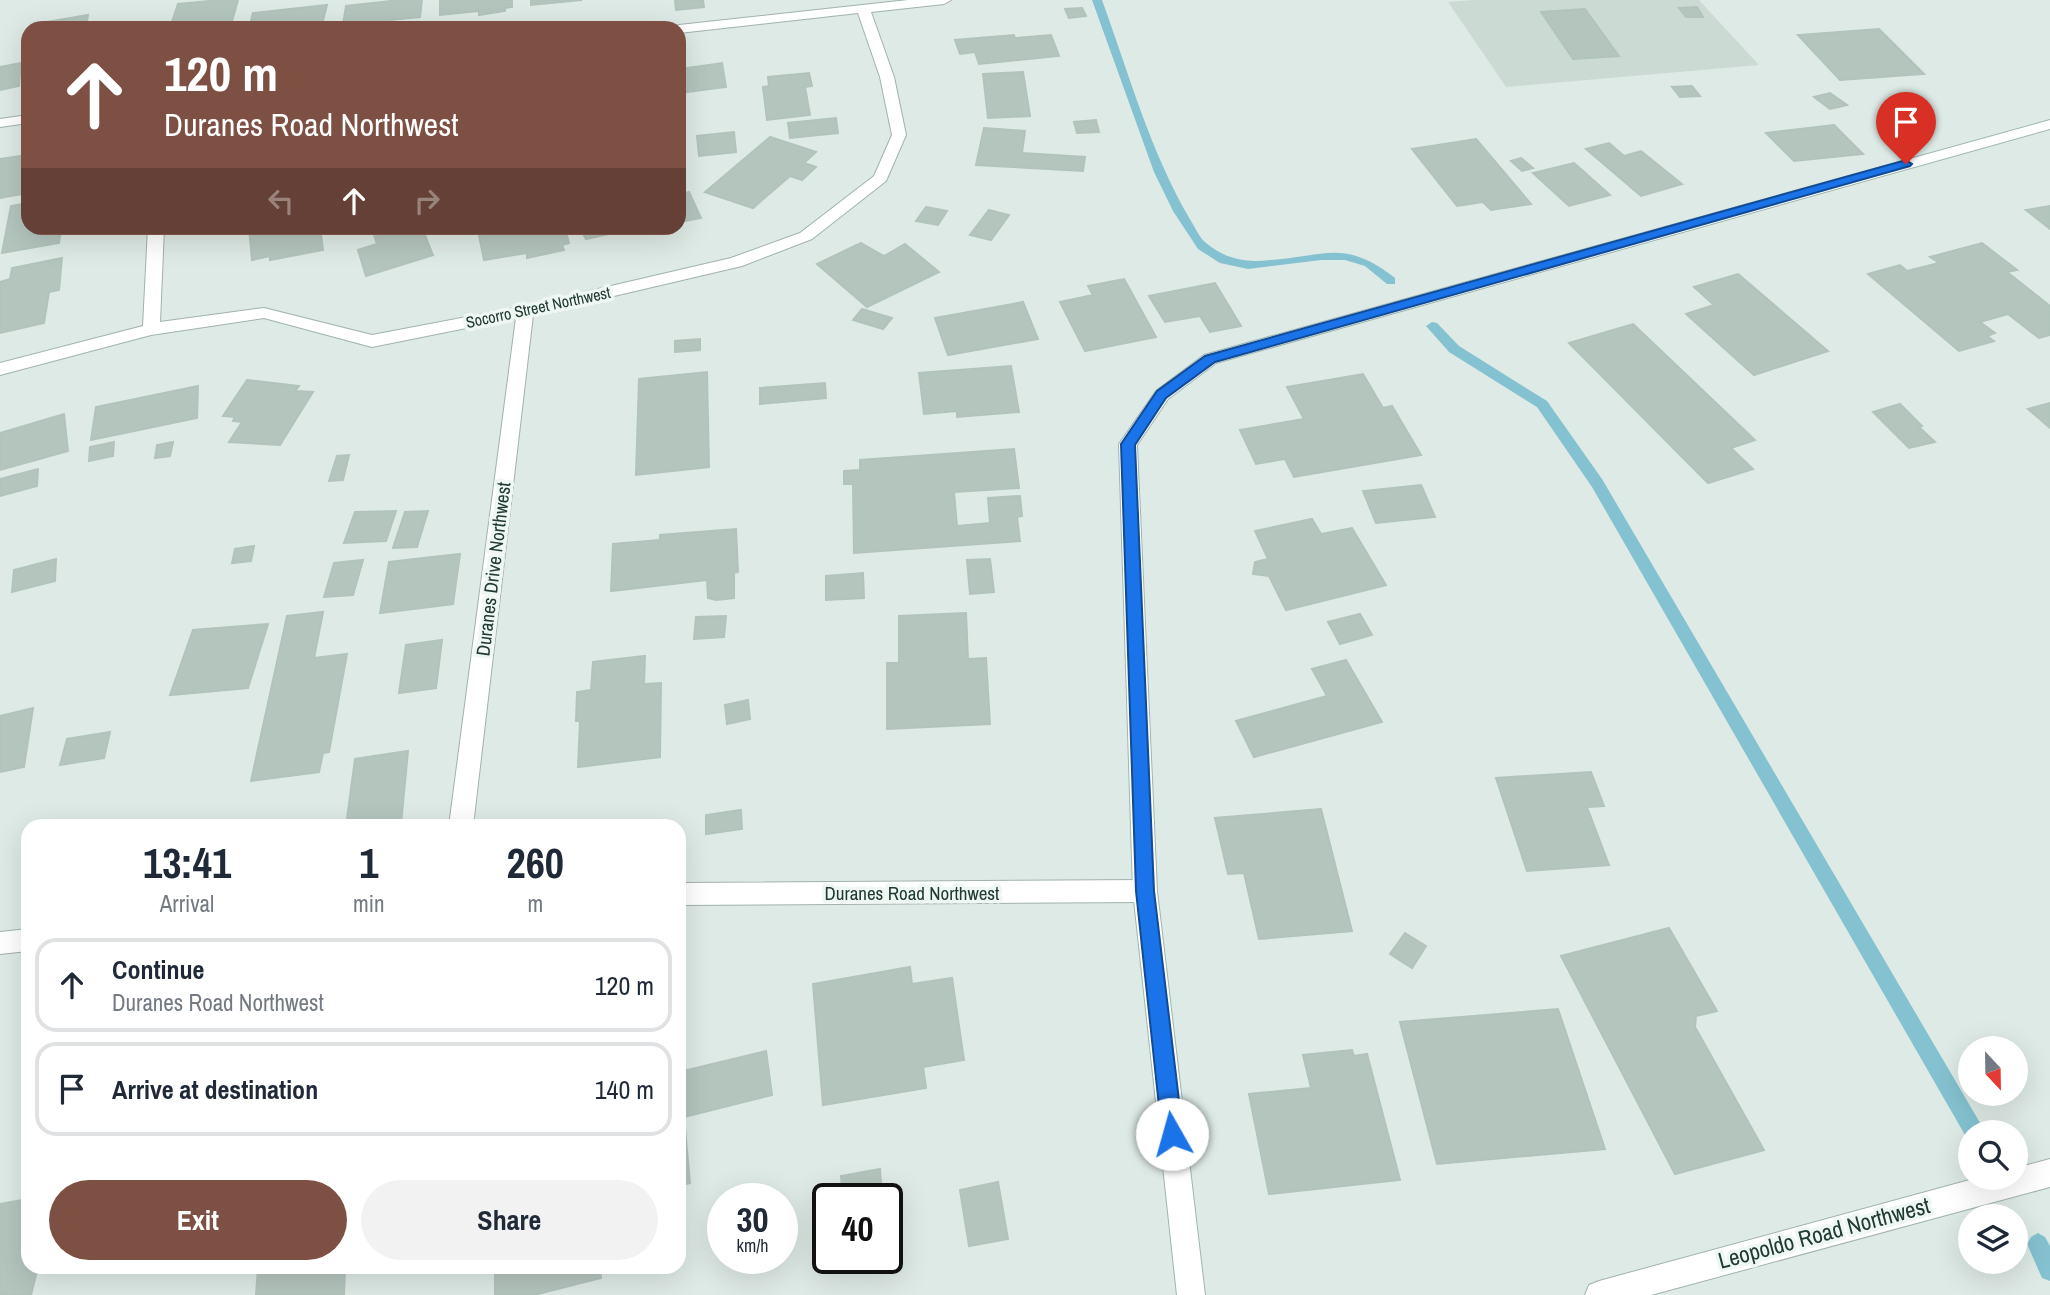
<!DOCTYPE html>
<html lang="en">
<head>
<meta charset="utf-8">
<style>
  body { margin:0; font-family:"Archivo Narrow",sans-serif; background:#f2f2f3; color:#1f2937; height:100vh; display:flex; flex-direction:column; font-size:26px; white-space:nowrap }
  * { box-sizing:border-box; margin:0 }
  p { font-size:23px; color:#747a83 }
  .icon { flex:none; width:38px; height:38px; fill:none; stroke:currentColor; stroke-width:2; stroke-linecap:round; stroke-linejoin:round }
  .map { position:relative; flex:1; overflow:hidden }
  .side { position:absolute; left:21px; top:819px; width:665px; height:455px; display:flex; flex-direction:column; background:#fff; border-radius:21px; box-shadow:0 7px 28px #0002 }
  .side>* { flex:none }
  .guide { position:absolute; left:21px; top:21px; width:665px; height:214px; border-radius:21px; box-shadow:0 7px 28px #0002; background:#7e5044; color:#fff; overflow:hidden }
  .needle { width:46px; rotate:158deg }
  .tools { position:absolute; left:1958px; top:1036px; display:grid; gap:14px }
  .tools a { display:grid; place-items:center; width:70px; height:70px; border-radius:50%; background:#fff; box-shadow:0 7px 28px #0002; font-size:35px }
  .speed { position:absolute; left:707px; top:1183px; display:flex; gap:14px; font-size:35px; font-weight:700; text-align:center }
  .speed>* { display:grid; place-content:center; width:91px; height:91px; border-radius:50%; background:#fff; box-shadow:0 7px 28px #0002; line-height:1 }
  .speed small { font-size:18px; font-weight:400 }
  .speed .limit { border:4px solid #111; border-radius:10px; background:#fff; color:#111 }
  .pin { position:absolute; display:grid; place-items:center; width:60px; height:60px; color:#fff; margin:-72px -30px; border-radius:50% 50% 50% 0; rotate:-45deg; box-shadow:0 0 7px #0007 }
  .pin .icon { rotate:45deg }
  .me { position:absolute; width:77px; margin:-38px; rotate:353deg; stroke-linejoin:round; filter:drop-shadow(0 0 5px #0008) }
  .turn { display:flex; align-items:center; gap:24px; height:147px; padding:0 28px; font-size:32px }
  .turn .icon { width:91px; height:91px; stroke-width:2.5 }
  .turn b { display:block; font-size:49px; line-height:60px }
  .lanes { display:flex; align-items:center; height:66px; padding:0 28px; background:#0003; justify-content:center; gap:35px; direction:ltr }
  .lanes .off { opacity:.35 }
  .eta { display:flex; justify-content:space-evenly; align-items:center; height:119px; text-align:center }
  .eta b { font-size:42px; font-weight:700; line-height:49px }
  .primary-button { display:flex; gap:14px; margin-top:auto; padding:14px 28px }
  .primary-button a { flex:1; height:80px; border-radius:42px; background:#7e5044; color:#fff; font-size:28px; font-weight:700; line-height:80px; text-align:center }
  .primary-button a+a { background:#f2f2f3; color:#1f2937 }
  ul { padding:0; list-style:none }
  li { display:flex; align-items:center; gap:21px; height:94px; margin:0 14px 10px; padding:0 14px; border:4px solid #e0e1e3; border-radius:21px }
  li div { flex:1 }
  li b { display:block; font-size:26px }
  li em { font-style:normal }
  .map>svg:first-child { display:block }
  .built { fill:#ccdad4 }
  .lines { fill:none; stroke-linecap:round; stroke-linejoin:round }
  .stream { fill:#85c2d1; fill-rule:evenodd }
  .building { fill:#b4c5be; stroke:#b1c4bc; stroke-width:2 }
  .street-casing { stroke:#a1b2ac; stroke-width:2 }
  .secondary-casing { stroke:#9db6ae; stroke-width:2 }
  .street { fill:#fff; fill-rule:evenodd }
  .secondary { fill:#fff; fill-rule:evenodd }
  .route { fill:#1a73e8; stroke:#114b97; stroke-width:2 }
  .labels { text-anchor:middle; stroke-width:7; stroke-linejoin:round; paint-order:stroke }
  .far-street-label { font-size:16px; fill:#203a34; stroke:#eff7f3 }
  .street-label { font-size:19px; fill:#203a34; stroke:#eff7f3 }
  .near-street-label { font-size:23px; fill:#203a34; stroke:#eff7f3 }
</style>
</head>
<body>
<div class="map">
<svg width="2050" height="1295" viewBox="0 0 2050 1295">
  <rect width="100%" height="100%" fill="#deeae5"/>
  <polygon class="built" points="1474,0 1699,0 1759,65 1506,87 1448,2"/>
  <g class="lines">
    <g class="stream">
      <path d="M1092,0H1102C1129,74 1151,154 1191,221C1196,229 1199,237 1206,243C1225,259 1246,263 1270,260C1327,256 1345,239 1395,278V284H1387L1365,266L1345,260H1321L1248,269L1220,263L1198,249L1173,211L1154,172Z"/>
      <polygon points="1432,322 1437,323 1459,346 1547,401 1602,479 1979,1121 1982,1128 1980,1132 1970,1132 1970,1137 1965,1135 1592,487 1537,407 1449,352 1426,326"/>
      <polygon points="2038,1233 2045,1237 2050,1246 2050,1281 2042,1278 2027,1244 2031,1237"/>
    </g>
  </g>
  <g class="building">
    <polygon points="220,0 238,0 230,28 170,28 178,4"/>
    <polygon points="400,0 422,0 420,17 389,20 389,24 380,25 380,21 343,25 346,6"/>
    <polygon points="440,0 512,0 512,7 505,8 505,11 479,15 479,11 440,15"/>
    <polygon points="531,0 582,0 531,5"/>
    <polygon points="675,0 703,0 704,7 676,10"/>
    <polygon points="327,5 321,28 249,28 253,13"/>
    <polygon points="1697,7 1703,17 1686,17 1679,8"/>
    <polygon points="1082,8 1086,16 1069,18 1065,9"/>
    <polygon points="1585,9 1619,56 1573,59 1541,12"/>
    <polygon points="88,15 86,28 45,28 46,22"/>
    <polygon points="1879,29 1924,74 1840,80 1798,35"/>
    <polygon points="1014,35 1015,38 1051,35 1059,56 979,64 975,52 960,54 955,40"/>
    <polygon points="21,63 19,86 0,90 0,67"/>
    <polygon points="722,63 726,87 679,93 679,69"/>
    <polygon points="1023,72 1030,116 988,118 983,74"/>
    <polygon points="809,73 812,86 805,87 810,115 767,120 763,87 769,86 768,77"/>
    <polygon points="1692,86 1700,96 1680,97 1672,87"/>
    <polygon points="1830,93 1847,105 1830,109 1814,97"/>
    <polygon points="836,118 838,133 790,138 788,123"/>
    <polygon points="1096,120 1099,132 1077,133 1074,122"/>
    <polygon points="1834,125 1863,154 1794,161 1766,133"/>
    <polygon points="984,128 1025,131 1022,153 1085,157 1083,171 976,165"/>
    <polygon points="734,132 736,152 699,156 697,136"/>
    <polygon points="770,137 816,152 804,163 816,167 802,180 790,176 753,208 705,192"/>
    <polygon points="1476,139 1531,204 1491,210 1483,202 1457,206 1412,149"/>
    <polygon points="1609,143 1624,156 1641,151 1682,184 1641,196 1586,149"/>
    <polygon points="28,155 28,193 0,198 0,159"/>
    <polygon points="1521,158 1533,168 1522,171 1511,161"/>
    <polygon points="1574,163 1610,195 1569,206 1533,173"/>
    <polygon points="689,192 701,218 679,222 679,195"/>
    <polygon points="28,203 28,228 61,228 59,243 2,253 11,206"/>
    <polygon points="2050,206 2050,229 2026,210"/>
    <polygon points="926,207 947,211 938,225 916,221"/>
    <polygon points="989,210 1009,215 991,240 970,235"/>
    <polygon points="249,228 320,228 323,250 270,260 270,256 252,260"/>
    <polygon points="378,228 422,228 433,255 366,276 358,250 377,244 372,229"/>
    <polygon points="491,228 565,228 569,243 562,245 564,250 527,258 527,253 484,260 478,231"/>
    <polygon points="580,228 635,228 586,239"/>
    <polygon points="861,243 884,256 905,244 939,272 867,307 817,264"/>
    <polygon points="1982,243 2017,270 2007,272 2050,306 2050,335 2039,338 2008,314 1980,322 1995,333 1987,336 1994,341 1959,351 1868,274 1900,265 1907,271 1939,263 1930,257"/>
    <polygon points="62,258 59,290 49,292 44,323 0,333 0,282 10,279 12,268"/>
    <polygon points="1738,274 1828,351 1754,375 1686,314 1714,305 1694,287"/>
    <polygon points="1124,279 1156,337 1085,351 1060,302 1093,295 1088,286"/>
    <polygon points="1215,283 1241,326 1210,332 1200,316 1165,322 1149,296"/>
    <polygon points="1023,302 1038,339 948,355 935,318"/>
    <polygon points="862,309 892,318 883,329 853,320"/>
    <polygon points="1633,324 1755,440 1731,448 1753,469 1708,483 1569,343"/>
    <polygon points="700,339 700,350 675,352 675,341"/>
    <polygon points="1011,366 1019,412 957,417 957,411 924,414 919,373"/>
    <polygon points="707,372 709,467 636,475 639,379"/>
    <polygon points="1363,374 1383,408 1392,406 1421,455 1294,477 1285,459 1256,464 1240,430 1304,419 1287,387"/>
    <polygon points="247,380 299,386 295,391 313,392 280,445 229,442 242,422 233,421 235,417 223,416"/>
    <polygon points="825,383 826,398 760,404 760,388"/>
    <polygon points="198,386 197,418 91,440 96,407"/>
    <polygon points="2050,403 2050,428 2028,409"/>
    <polygon points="1900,404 1922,426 1919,427 1935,442 1909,448 1873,412"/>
    <polygon points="64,414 68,451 0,470 0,433"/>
    <polygon points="114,442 113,456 89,461 90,447"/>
    <polygon points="173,442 170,456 155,458 157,445"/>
    <polygon points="1014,449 1019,488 954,492 957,526 990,523 988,498 1020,496 1022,516 1017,517 1020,541 854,553 853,484 844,484 844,471 860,470 860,460"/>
    <polygon points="349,455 343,480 329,481 337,456"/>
    <polygon points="38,469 37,486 0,496 0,479"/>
    <polygon points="1421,485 1435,517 1376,523 1363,491"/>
    <polygon points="396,511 386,541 344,543 355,512"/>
    <polygon points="428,511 417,547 393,548 405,512"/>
    <polygon points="1312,519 1321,534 1352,528 1386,585 1286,610 1269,576 1253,574 1255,562 1268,559 1255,531"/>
    <polygon points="736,529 738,572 734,573 734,598 716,600 708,598 707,580 611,591 613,544 660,540 660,535"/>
    <polygon points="254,546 251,561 232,563 235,549"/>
    <polygon points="460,554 453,604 380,613 389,562"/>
    <polygon points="56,559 55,581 12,592 14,570"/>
    <polygon points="990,559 994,592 970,594 967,560"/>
    <polygon points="363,560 353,595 324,597 334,563"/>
    <polygon points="863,573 864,598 826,600 826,576"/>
    <polygon points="323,612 314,658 347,654 329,752 323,753 319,772 251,781 287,616"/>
    <polygon points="966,613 968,659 986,658 990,724 887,729 887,663 899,663 899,616"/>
    <polygon points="1360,614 1372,635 1340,644 1328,622"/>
    <polygon points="726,616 724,637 694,639 696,617"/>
    <polygon points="268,624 248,688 170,695 193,630"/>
    <polygon points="442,640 436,688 399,693 406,645"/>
    <polygon points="645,656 644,684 661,683 660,757 578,767 580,721 576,721 577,692 591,690 593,662"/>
    <polygon points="1346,660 1382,722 1254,757 1236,721 1327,696 1312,669"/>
    <polygon points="748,700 750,719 727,724 725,705"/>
    <polygon points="33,708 24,767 0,772 0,716"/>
    <polygon points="110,732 104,758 60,765 67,739"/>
    <polygon points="408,751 401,824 346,826 355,759"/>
    <polygon points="1591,772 1604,806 1587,807 1609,865 1527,871 1496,778"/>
    <polygon points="1321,809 1352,931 1259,939 1244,873 1228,874 1215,818"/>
    <polygon points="741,810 742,829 706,834 706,815"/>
    <polygon points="1669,928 1717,1011 1696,1016 1695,1027 1764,1150 1675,1174 1561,956"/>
    <polygon points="1405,933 1426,946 1412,968 1390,954"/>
    <polygon points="910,967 912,984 952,978 964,1060 923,1067 926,1088 823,1105 813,984"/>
    <polygon points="1558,1009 1605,1149 1437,1164 1400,1022"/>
    <polygon points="1352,1050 1354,1056 1367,1054 1400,1180 1269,1194 1249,1094 1311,1088 1303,1055"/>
    <polygon points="766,1051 772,1095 684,1117 690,1183 679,1186 679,1072"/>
    <polygon points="880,1169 882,1199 843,1199 841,1176"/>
    <polygon points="998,1182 1008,1239 969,1246 960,1190"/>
    <polygon points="28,1199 28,1267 38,1267 31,1295 0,1295 0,1204"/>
    <polygon points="258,1267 345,1267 344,1295 256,1295"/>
    <polygon points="495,1267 600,1267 601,1278 534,1295 495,1295"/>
  </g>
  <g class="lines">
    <defs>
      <g id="street">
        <polygon points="908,0 951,0 944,4 871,12 894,77 906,135 886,181 812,239 742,266 533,315 473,826 449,826 516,318 372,347 264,318 151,335 0,375 0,363 143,326 148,228 164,228 160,322 264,308 372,335 525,306 731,258 800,233 874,176 892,135 880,77 858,13 679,33 679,28 673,28 679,25"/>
        <polygon points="28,115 28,123 0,127 0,119"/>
        <polygon points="1145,880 1153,883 1157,891 1153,899 1145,902 679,905 679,883"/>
        <polygon points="28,929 28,951 0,954 0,932"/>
        <polygon points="2050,1159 2050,1187 1651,1295 1585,1295 1589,1285 1599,1281 1977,1178 2016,1178 2016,1168"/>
      </g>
      <polygon id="secondary" points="2050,120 2050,129 1216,363 1168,399 1137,445 1157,891 1205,1295 1177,1295 1133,891 1119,444 1156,391 1204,355"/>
    </defs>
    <use href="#street" class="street-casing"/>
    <use href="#secondary" class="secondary-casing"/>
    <use href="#street" class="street"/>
    <use href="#secondary" class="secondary"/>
  </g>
  <polygon class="route" points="1906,160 1912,164 1910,166 1215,362 1166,398 1135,445 1154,891 1183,1134 1180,1141 1172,1144 1165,1141 1162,1134 1136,891 1121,444 1157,391 1205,356"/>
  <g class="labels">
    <g class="far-street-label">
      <text transform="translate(538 307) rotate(-12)" y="6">Socorro Street Northwest</text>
    </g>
    <g class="street-label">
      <text transform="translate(493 569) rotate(-83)" y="7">Duranes Drive Northwest</text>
      <text x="912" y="900">Duranes Road Northwest</text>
    </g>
    <g class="near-street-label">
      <text transform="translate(1824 1233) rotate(-15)" y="8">Leopoldo Road Northwest</text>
    </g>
  </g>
</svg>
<div class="tools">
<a><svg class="needle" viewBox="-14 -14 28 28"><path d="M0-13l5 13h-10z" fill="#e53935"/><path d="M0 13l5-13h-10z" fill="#747a83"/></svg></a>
<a><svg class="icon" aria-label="search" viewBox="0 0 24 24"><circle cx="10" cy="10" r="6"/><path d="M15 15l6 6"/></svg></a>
<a><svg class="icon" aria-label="layers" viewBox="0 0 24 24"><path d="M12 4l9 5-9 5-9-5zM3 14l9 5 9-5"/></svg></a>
</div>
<div class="speed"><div>30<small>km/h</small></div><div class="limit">40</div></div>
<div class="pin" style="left:1906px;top:164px;background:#d93025"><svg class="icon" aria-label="arrive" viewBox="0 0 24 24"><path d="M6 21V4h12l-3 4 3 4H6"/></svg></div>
<svg class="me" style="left:1172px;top:1134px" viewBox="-20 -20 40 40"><circle r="19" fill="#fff"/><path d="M0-13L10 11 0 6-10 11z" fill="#1a73e8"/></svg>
<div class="guide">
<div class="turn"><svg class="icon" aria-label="ahead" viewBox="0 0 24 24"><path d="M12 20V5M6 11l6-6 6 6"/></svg><div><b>120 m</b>Duranes Road Northwest</div></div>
<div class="lanes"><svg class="icon off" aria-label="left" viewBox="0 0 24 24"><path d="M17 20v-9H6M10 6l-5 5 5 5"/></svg><svg class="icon" aria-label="ahead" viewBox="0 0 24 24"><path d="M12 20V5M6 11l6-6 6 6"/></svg><svg class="icon off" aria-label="right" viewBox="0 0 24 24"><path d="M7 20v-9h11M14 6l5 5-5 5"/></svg></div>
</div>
<section class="side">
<div class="eta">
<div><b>13:41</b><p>Arrival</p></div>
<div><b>1</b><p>min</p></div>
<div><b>260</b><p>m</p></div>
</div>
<ul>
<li><svg class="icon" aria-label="ahead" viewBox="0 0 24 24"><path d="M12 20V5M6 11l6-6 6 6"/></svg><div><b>Continue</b><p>Duranes Road Northwest</p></div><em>120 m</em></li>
<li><svg class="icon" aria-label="arrive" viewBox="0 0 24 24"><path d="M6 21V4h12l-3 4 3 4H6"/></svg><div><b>Arrive at destination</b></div><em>140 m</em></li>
</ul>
<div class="primary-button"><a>Exit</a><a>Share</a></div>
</section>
</div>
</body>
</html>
